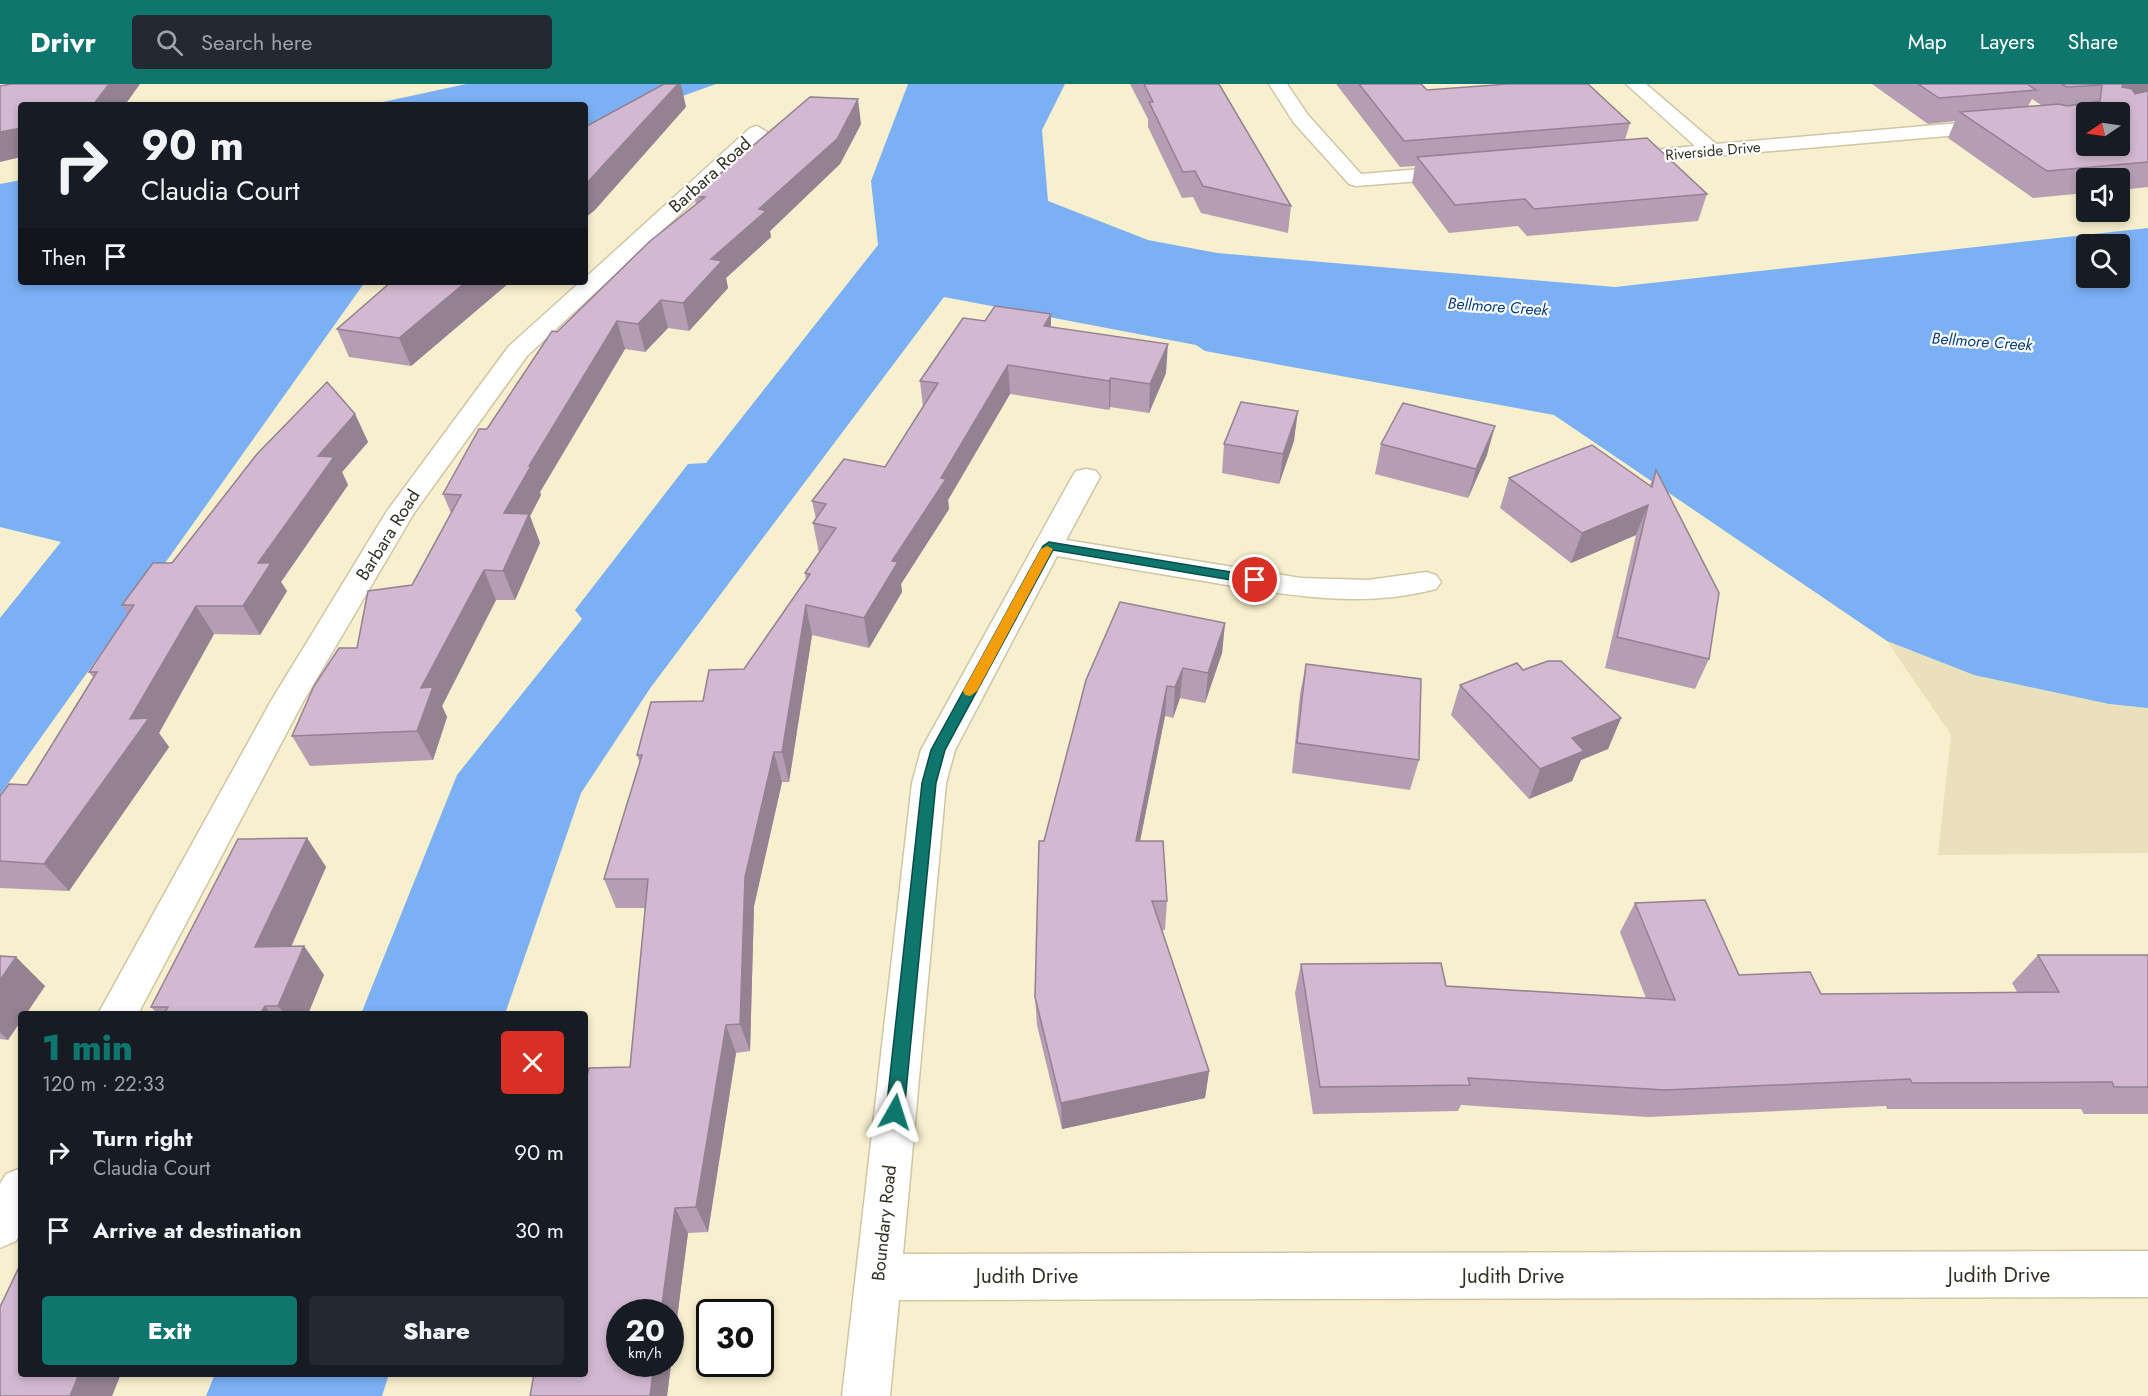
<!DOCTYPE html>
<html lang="en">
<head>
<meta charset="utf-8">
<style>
  body { margin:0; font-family:Jost,sans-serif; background:#242831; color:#f1f3f6; height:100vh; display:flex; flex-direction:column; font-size:22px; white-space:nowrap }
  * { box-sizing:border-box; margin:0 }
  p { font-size:20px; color:#9ea1a6 }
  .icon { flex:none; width:33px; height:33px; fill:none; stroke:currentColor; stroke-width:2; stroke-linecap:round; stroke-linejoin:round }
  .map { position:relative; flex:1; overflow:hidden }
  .side { position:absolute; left:18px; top:927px; width:570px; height:366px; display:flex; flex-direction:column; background:#171b24; border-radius:6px; box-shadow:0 3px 9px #0003 }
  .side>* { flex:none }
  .guide { position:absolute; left:18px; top:18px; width:570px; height:183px; border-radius:6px; box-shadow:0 3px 9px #0003; background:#171b24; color:#f1f3f6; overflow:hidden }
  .needle { width:39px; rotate:257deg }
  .fabs { position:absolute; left:2076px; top:18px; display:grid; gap:12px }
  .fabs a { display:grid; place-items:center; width:54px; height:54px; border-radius:6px; background:#171b24; box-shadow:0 3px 9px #0003; font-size:30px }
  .speed { position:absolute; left:606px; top:1215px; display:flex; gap:12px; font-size:30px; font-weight:700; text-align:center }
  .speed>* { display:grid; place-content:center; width:78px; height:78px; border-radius:50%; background:#171b24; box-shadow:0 3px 9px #0003; line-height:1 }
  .speed small { font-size:15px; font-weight:400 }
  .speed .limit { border:3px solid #111; border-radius:9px; background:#fff; color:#111 }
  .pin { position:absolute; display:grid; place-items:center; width:51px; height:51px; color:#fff; margin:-26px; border:3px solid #fff; border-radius:50%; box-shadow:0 2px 6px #0007 }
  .me { position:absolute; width:66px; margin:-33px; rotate:6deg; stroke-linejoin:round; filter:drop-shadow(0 0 4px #0008) }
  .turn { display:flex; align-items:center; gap:21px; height:126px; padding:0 24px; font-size:27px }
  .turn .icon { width:78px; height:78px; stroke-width:2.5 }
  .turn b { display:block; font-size:42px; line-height:51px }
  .then { display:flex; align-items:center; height:57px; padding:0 24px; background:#0003; gap:12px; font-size:22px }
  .round { display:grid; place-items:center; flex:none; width:63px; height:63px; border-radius:6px; background:#242831 }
  .summary { display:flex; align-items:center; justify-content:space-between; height:102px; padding:0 24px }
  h1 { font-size:36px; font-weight:800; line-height:45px; color:#0f766e }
  .button { display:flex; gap:12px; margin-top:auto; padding:12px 24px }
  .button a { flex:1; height:69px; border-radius:6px; background:#0f766e; color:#fff; font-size:24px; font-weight:800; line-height:69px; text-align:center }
  .button a+a { background:#242831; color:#f1f3f6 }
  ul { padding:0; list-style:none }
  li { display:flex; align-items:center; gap:18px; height:78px; padding:0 24px }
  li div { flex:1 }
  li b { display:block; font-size:22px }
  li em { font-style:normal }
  header { display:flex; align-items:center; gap:36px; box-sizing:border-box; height:84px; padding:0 30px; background:#0f766e; color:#fff }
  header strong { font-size:28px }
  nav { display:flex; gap:33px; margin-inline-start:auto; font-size:21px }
  .search { width:420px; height:54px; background:#242831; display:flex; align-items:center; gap:15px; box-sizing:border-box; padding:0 21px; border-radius:6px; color:#9ea1a6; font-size:22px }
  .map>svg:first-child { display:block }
  .sand { fill:#eae1bc }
  .water { fill:#7bb0f4; fill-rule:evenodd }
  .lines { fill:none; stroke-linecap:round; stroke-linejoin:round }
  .street-casing { stroke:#cec6a5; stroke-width:3 }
  .street { fill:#fff; fill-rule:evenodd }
  .wall { fill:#b59eb4; fill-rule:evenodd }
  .shaded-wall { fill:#948192 }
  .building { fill:#d3b8d1; stroke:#948192; stroke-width:1.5; fill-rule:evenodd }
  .route { fill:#0f766e; stroke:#0a4d48; stroke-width:1.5 }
  .slow { fill:#f59e0b }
  .labels { text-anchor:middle; stroke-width:4.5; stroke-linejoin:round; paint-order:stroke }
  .far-street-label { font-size:15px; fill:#333023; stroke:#fff }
  .far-water-label { font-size:16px; font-style:italic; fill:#093f7b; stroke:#fff }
  .street-label { font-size:18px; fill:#333023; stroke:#fff }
  .near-street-label { font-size:21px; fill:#333023; stroke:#fff }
</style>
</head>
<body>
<header>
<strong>Drivr</strong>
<div class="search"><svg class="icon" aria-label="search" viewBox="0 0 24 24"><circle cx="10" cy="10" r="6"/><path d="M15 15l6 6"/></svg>Search here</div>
<nav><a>Map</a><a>Layers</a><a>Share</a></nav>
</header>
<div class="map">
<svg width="2148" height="1312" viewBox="0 0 2148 1312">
  <rect width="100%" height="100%" fill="#f7efcd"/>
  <polygon class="sand" points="1887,557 1974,591 2109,620 2148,624 2148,769 1938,771 1951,651"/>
  <g class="water">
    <polygon points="466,0 716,0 585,47 585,21 369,21"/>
    <path d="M908,0H1065L1042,46L1048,117L1148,156L1217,169L1615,203L2148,144V624L2109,620L1974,591L1887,557L1554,331L1205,267L1196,261L944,213L651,603L581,709L505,930H361L457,691L582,535L575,526L688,380L706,379L878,161L871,97ZM2086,160H2120V194H2086Z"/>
    <polygon points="21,96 21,198 365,198 0,711 0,534 61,458 0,443 0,100"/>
    <polygon points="215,1290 389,1290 382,1312 206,1312"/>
  </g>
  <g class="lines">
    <defs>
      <g id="street">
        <polygon points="1269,0 1287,0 1308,31 1361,90 1458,82 1465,84 1468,88 1465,92 1458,94 1356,102 1349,100 1294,39"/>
        <polygon points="1626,0 1646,0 1716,60 2086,28 2086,40 1620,80 1613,78 1610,74 1613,70 1695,62"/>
        <polygon points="757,42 767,48 764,52 527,272 414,429 303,618 138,930 98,930 271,617 387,427 509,262 580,198 585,198 585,194 750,44"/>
        <path d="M1086,385L1096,387L1100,393L1066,456L1301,494L1368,496L1426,488L1436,491L1441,498L1436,505C1361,525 1285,511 1210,498C1159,490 1108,481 1057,472L955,666L946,699L903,1170L2148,1167V1213L899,1216L890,1312H842L912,699L921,666L1072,393L1076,387Z"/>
        <polygon points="21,1084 21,1147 16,1157 0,1164 0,1100 6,1090"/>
      </g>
    </defs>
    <use href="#street" class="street-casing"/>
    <use href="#street" class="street"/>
  </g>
  <g class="wall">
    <polygon points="1130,0 1219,0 1291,122 1288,149 1201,129 1193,113 1182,114 1148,43 1148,35"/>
    <polygon points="1336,0 1421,0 1427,6 1630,39 1625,56 1707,110 1698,137 1527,152 1518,142 1449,149 1412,99 1415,82 1400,83"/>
    <path d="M1872,0H2148V103L2120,106V94H2086V109L2033,114L1948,54L1955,37L1928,40ZM2032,15L2041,21L2028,22Z"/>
    <polygon points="861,40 840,80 770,147 771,153 726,194 728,204 689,247 668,244 645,268 625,265 540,408 541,411 530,432 540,459 515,516 496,516 442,622 447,633 433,676 310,682 292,652 357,564 412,501 451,429 443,410 487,345 557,248 696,120 694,112"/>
    <polygon points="391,198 510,198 411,282 349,273 337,245"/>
    <polygon points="985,237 1051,243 1166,289 1149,329 1110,323 1109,326 1010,310 948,416 949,425 901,500 902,508 869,564 812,551 789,698 782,698 754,822 750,967 736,969 708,1148 688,1149 667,1312 630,983 645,824 616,824 604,795 640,679 637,671 703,617 744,585 806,496 805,489 819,469 813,439 816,435 812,417 885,383 923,323 920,297"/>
    <polygon points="355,330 368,358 342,388 348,401 281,498 287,507 260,551 214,550 159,649 169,663 69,807 0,804 0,712 27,701 93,593 89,588 128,530 122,521 172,479"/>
    <polygon points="1294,357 1279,400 1222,389 1224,360"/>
    <polygon points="1381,360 1487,371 1468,414 1375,390"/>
    <polygon points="1656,386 1709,575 1695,605 1605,584 1636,451 1571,479 1500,424 1509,394 1650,401"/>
    <polygon points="1225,539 1222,569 1205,619 1180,614 1173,634 1165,632 1140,757 1167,817 1165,846 1162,846 1209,987 1205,1014 1062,1045 1037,941 1035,913 1044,757 1086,596"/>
    <polygon points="1306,580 1419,676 1410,706 1292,689 1300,610"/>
    <polygon points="1523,586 1621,634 1608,665 1581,676 1572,697 1529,715 1451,631 1460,601"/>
    <polygon points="307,754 326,783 291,863 304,862 324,891 308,930 158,930 151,923"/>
    <polygon points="1635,819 1739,891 1821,910 2017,908 2012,899 2038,871 2148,871 2148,1030 2084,1030 2081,1025 1887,1025 1886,1022 1648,1033 1461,1021 1458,1027 1313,1030 1295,909 1301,880 1446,902 1646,914 1620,848"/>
    <polygon points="0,872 45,902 26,930 21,930 8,956 0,955"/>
  </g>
  <g class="shaded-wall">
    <polygon points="109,0 140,0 125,21 93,21"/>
    <polygon points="678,0 681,0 686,23 595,126 585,134 585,101"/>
    <polygon points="2123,0 2148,0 2148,12 2111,22"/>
    <polygon points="858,15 861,40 840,80 770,147 771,153 726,194 728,204 689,247 683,219 711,175"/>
    <polygon points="21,44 21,73 0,78 0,48"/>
    <polygon points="466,198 510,198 411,282 399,254"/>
    <polygon points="661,216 668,244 645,268 638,240"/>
    <polygon points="1051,230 1051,259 1044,242"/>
    <polygon points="617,237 625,265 540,408 541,411 530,432 540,459 515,516 503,487 504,429 529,382"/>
    <polygon points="1168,260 1166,289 1149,329 1150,300"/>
    <polygon points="1008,281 1010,310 948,416 949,425 901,500 902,508 869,564 864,534 892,477 941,394"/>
    <polygon points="1111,294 1110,323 1109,326 1109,297"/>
    <polygon points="1298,327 1294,357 1279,400 1283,370"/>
    <polygon points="355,330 368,358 342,388 348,401 281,498 287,507 260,551 243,522 258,479 318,372"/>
    <polygon points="1495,342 1487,371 1468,414 1476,385"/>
    <polygon points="1648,421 1636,451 1571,479 1582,449"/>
    <polygon points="484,486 496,516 442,622 447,633 433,676 417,647 421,604"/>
    <polygon points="806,521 812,551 789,698 782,668"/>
    <polygon points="196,522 214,550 159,649 169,663 69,807 44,780 130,635"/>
    <polygon points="1225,539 1222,569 1205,619 1208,589"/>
    <polygon points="1183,584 1180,614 1173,634 1175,603"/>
    <polygon points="1167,602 1165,632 1134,787 1136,757"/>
    <polygon points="1621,634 1608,665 1581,676 1572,697 1529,715 1540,685 1572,654"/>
    <polygon points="774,668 782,698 754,822 750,967 740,940 745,793"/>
    <polygon points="307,754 326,783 278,892 255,863"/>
    <polygon points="304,862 324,891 308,930 285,930 278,922"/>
    <polygon points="16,873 45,902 26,930 21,930 21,937 8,956 0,948 0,896"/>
    <polygon points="265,922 271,930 260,930"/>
    <polygon points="726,941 736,969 708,1148 696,1123"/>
    <polygon points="1209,987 1205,1014 1062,1045 1061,1019"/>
    <polygon points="675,1124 688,1149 667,1312 650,1312 654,1280 670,1280 670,1228 661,1228"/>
    <polygon points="79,1290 121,1290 112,1312 70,1312"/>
  </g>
  <g class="building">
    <polygon points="11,0 109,0 93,21 21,21 21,44 0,48 0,2"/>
    <polygon points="664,0 678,0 585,101 585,43"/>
    <polygon points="1144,0 1219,0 1291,122 1203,102 1195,87 1183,88 1149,18 1153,18"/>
    <polygon points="1359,0 1421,0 1427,6 1508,0 1588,0 1630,39 1404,57"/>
    <polygon points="1918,0 2027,0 2036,6 1939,14"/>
    <path d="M2061,0H2123L2122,3L2132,5L2135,10L2148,7V78L2047,87L1960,28L2059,20L2067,22L2100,17L2102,1L2067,3ZM2086,28H2120V62H2086Z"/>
    <polygon points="810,13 858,15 837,55 759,125 766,127 711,175 722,177 683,219 661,216 638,240 617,237 529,382 531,382 504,429 529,430 503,487 484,486 421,604 433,603 417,647 292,652 314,602 339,564 357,564 368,507 412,501 461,411 443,410 479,345 487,345 552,247 557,248 649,158 705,113 694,112"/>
    <polygon points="1647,54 1707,110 1534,125 1525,115 1455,121 1417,73"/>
    <polygon points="391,198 466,198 399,254 337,245"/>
    <polygon points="995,222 1051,230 1044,242 1168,260 1150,300 1111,294 1109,297 1008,281 941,394 946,395 892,477 898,478 864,534 806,521 782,668 774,668 745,793 740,940 726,941 696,1123 675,1124 661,1228 620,1228 620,1280 654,1280 650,1312 530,1312 534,1290 585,1290 585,1000 589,984 630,983 648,795 604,795 642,671 637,671 651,618 703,617 709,586 744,585 810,490 805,489 836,444 813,439 826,420 812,417 844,375 885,383 938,299 920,297 963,234 985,237"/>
    <polygon points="327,298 355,330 318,372 334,373 258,479 271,479 243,522 196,522 130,635 149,634 44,780 0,777 0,712 9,700 27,701 97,588 89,588 134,521 122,521 153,479 172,479 257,370"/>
    <polygon points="1241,318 1298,327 1283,370 1224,360"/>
    <polygon points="1403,319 1495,342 1476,385 1381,360"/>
    <polygon points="1592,361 1652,403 1656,386 1719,509 1709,575 1617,553 1648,421 1582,449 1509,394"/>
    <polygon points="1120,518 1225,539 1208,589 1183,584 1175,603 1167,602 1136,757 1163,757 1167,817 1152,817 1209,987 1061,1019 1035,913 1039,757 1044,757 1086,596"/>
    <polygon points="1548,577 1561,577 1621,634 1572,654 1584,667 1540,685 1460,601 1517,579 1523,586"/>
    <polygon points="1306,580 1421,595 1419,676 1297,659"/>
    <polygon points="307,754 255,863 304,862 278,922 265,922 260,930 164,930 168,923 151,923 238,755"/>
    <polygon points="1705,816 1739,891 1810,888 1821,910 2059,908 2038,871 2148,871 2148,1003 2114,1003 2112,998 1912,999 1910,995 1665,1006 1468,994 1470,1001 1320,1003 1301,880 1441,879 1446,902 1675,916 1635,819"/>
    <polygon points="0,872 16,873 0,896"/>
    <polygon points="21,1179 21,1290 79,1290 70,1312 0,1312 0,1223"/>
  </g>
  <polygon class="route" points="1049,458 1255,492 1261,496 1255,500 1053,466 945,666 936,699 904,1028 901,1034 895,1036 889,1034 886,1028 922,699 931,666 1043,462"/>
  <polygon class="slow" points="1047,462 1053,465 977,607 970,612 965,611 963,607 1041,465"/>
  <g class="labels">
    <g class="far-street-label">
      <text transform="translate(1713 67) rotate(-5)" y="5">Riverside Drive</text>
    </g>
    <g class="far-water-label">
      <text transform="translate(1498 222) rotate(4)" y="6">Bellmore Creek</text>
      <text transform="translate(1982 257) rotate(4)" y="6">Bellmore Creek</text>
    </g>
    <g class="street-label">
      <text transform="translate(710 91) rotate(-42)" y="6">Barbara Road</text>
      <text transform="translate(388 451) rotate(-58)" y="6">Barbara Road</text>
      <text transform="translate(884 1139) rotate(-84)" y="6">Boundary Road</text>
    </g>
    <g class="near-street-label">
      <text x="1999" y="1198">Judith Drive</text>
      <text x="1027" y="1199">Judith Drive</text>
      <text x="1513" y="1199">Judith Drive</text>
    </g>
  </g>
</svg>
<div class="fabs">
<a><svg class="needle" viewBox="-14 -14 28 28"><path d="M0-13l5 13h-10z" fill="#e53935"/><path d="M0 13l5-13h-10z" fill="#9ea1a6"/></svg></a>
<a><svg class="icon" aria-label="sound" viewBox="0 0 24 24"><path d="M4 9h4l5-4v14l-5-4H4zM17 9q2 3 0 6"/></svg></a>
<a><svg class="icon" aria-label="search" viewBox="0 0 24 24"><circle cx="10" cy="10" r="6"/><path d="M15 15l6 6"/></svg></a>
</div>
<div class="speed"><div>20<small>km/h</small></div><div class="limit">30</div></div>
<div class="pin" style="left:1255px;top:496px;background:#d93025"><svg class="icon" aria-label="arrive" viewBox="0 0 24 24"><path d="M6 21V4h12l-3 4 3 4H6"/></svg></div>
<svg class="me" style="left:895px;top:1028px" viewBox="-20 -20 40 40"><path d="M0-17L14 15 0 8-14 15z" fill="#0f766e" stroke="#fff" stroke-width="4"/></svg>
<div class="guide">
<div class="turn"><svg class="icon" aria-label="right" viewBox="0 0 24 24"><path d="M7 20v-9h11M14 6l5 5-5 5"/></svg><div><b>90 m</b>Claudia Court</div></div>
<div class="then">Then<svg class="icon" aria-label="arrive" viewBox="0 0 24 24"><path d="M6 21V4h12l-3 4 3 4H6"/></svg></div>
</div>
<section class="side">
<div class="summary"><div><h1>1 min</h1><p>120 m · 22:33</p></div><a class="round" style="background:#d93025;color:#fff"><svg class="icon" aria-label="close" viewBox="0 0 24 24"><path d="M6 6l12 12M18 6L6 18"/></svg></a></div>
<ul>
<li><svg class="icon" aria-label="right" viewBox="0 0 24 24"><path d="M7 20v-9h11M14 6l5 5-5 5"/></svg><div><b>Turn right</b><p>Claudia Court</p></div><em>90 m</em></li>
<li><svg class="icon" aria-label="arrive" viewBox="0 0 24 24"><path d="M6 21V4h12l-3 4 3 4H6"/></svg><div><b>Arrive at destination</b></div><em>30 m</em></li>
</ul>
<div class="button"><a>Exit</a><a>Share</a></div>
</section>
</div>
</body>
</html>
